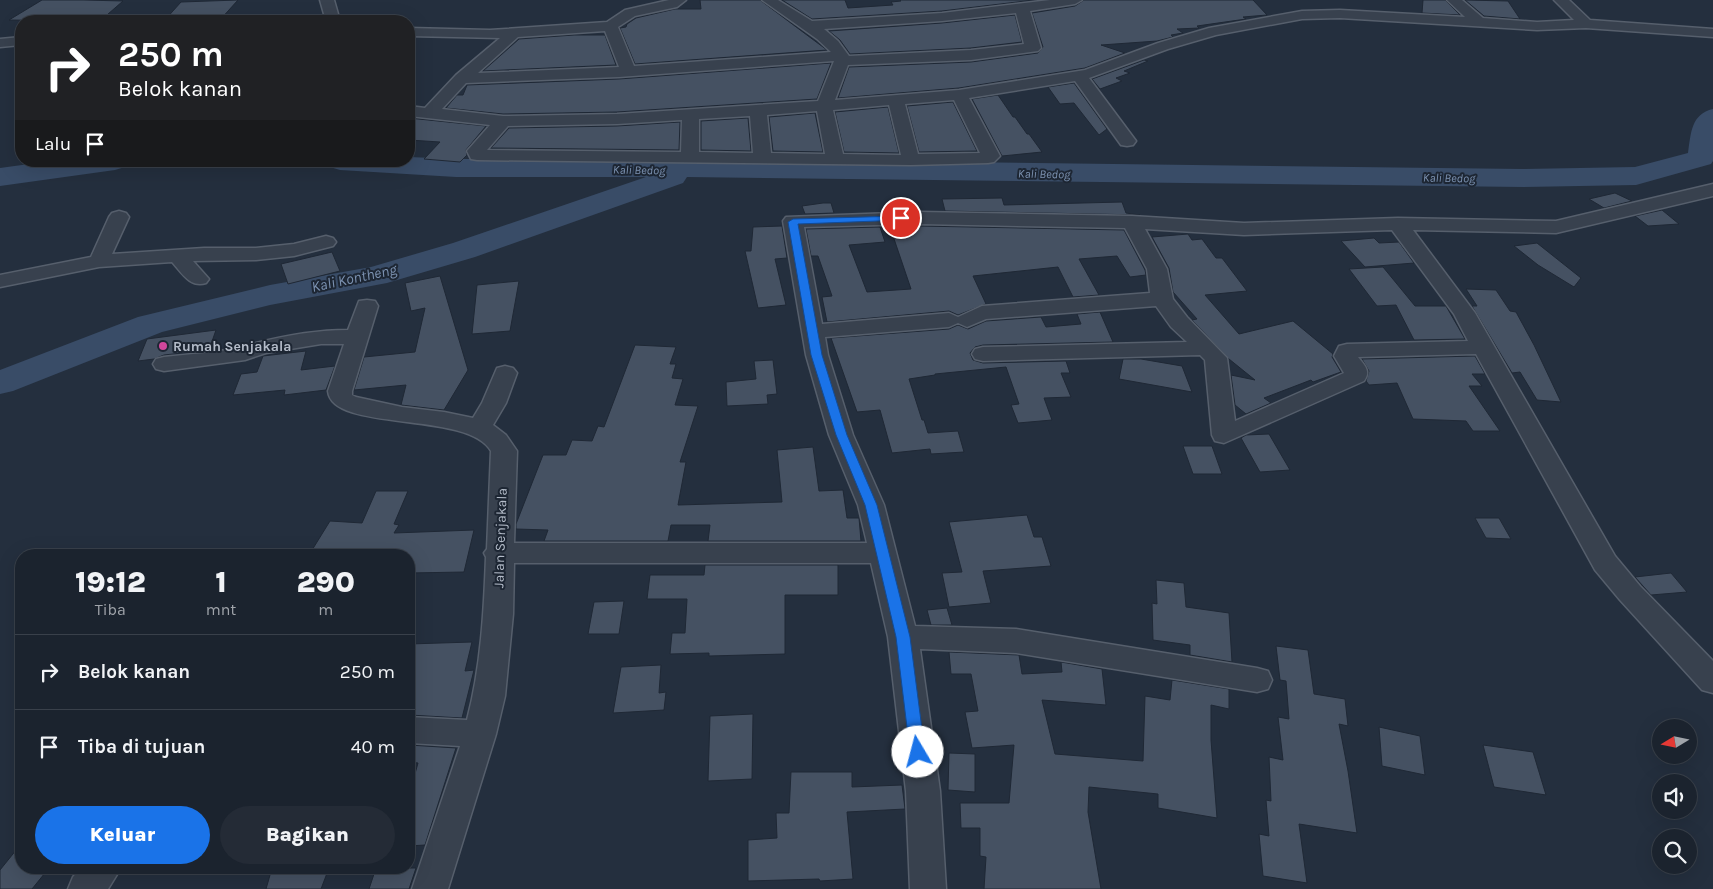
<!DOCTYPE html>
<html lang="id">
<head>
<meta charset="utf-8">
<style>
  body { margin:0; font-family:Karla,sans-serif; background:#242b36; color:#f1f3f6; height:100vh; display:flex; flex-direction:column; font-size:19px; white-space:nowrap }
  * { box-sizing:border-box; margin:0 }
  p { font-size:16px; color:#a0a4aa }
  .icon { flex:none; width:28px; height:28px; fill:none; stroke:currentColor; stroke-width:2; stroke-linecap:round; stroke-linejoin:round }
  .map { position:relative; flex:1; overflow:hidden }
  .sheet { position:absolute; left:15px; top:549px; width:400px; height:325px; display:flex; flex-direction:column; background:#1b232e; border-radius:20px; box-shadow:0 5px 20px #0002,0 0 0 1px #39404a }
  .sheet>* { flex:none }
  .top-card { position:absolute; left:15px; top:15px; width:400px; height:152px; border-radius:20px; box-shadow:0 5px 20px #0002,0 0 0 1px #39404a; background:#202124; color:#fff; overflow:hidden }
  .needle { width:32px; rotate:260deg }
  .tools { position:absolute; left:1652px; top:719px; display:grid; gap:10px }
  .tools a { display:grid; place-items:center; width:45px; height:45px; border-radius:50%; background:#1b232e; box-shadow:0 5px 20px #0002,0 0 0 1px #39404a; font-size:25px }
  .pin { position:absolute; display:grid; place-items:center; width:42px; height:42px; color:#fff; margin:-21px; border:2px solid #fff; border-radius:50%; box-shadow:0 1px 5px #0007 }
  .me { position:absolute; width:55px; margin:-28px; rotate:352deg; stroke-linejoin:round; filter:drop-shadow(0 0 4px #0008) }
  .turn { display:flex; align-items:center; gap:18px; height:105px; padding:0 20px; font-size:22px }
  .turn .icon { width:65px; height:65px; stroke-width:2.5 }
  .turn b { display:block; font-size:35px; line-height:42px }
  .then { display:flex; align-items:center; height:48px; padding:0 20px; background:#0003; gap:10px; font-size:19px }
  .eta { display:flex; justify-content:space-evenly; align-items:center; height:85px; text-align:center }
  .eta b { font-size:30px; font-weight:800; line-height:35px }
  .action { display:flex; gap:10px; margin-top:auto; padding:10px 20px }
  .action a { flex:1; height:58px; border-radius:30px; background:#1a73e8; color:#fff; font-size:20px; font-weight:800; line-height:58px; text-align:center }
  .action a+a { background:#242b36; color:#f1f3f6 }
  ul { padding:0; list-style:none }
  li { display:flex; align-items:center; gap:15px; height:75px; padding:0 20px; border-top:1px solid #39404a }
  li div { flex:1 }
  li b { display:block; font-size:19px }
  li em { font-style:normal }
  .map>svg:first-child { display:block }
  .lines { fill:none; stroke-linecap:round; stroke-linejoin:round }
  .river { fill:#394c67; fill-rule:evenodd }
  .building { fill:#455162; stroke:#1f2835 }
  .minor-casing { stroke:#565f6c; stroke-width:3 }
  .minor { fill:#38414e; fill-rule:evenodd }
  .route { fill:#1a73e8; stroke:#114b97 }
  .hotel-dot { fill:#d1479c; stroke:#1d2633; stroke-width:2 }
  .labels { text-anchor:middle; stroke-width:4; stroke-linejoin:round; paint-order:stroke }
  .far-water-label { font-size:12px; font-style:italic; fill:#7c92b1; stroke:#1d2633 }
  .poi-label { font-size:14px; font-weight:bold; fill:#b4bcc9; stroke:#1d2633; text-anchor:start }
  .street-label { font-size:14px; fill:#b4bcc9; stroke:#1d2633 }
  .water-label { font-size:15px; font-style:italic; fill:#7c92b1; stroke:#1d2633 }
</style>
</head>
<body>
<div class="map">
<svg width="1713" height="889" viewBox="0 0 1713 889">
  <rect width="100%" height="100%" fill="#242f3e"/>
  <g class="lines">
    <g class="river">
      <path d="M1713,109V161L1711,164L1636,185L1523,187L687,177L683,183L475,257L387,283L270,305L162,332L13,391L0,394V370L138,317L270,285L371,267L453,243L646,177H456L340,170L330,167L326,161H409V157L456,159H707L1523,169L1635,167L1688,153C1691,133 1691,114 1713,109Z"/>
      <polygon points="51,161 129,161 125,167 115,170 0,186 0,168"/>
    </g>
  </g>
  <g class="building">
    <polygon points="42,0 84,0 123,1 100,21 9,20"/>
    <polygon points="238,0 219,21 164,21 181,2"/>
    <polygon points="700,0 760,0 827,50 635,64 620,28 626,27 627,24 636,18 675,9 701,9"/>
    <polygon points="782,0 845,0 848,8 893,5 891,2 901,1 900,0 1034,0 942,11 812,19"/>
    <polygon points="1084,0 1253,0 1267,15 1243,17 1246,19 1197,26 1199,28 1177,29 1183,33 1171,35 1173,37 1157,41 1101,45 1125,53 1085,68 959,88 838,98 849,67 971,62 1038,53 1043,47 1032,13 1075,6"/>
    <polygon points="1423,0 1445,0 1460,15 1422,13"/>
    <polygon points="1465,0 1508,1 1520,19 1484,16"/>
    <polygon points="1015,15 1022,42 971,48 850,54 840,40 829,31 942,23"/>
    <polygon points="574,35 605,35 616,65 483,71 519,39"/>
    <polygon points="1144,60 1148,61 1124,71 1130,73 1116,78 1122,81 1100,89 1092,79"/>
    <polygon points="831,63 817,99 617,112 503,114 446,108 457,95 463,95 467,85 619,79"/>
    <polygon points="1074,83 1107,129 1099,135 1074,103 1060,104 1048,87"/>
    <polygon points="998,95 1013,117 1015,117 1027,134 1029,134 1042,152 1002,156 972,99"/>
    <polygon points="953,102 977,151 919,152 907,106"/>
    <polygon points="888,107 899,153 844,152 835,112"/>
    <polygon points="815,113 823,152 773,151 769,117"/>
    <polygon points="409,118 486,126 466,150 467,155 460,162 424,159 440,142 409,140"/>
    <polygon points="748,118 751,151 701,150 701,121"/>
    <polygon points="680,122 679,150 491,148 509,128 617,126"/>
    <polygon points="1615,193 1632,201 1604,208 1589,199"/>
    <polygon points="1002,198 1004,205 1122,202 1126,213 1140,215 945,211 942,199"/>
    <polygon points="823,203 831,203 834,213 805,214 802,206"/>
    <polygon points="1662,210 1679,224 1648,226 1635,216"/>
    <polygon points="782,226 787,258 775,259 786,305 758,308 745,251 751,251 753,227"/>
    <polygon points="919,226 1124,230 1145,270 1146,275 1130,277 1117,256 1079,259 1099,295 1073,297 1058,267 973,276 986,304 958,315 949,311 827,322 822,297 832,296 818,256 811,256 806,229 880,227 885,242 849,245 867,292 911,289 890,227"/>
    <polygon points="1188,234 1192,240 1202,239 1216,258 1222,258 1247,291 1205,295 1239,334 1293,321 1333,354 1332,357 1341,372 1313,382 1311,380 1264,398 1271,403 1246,414 1235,405 1231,375 1255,380 1229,359 1192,320 1197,319 1173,292 1169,268 1152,237"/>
    <polygon points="1374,238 1379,243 1399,242 1414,263 1365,267 1341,241"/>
    <polygon points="1537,243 1581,278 1574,287 1538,265 1514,246"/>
    <polygon points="332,252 340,271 288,284 281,264"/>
    <polygon points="1383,267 1415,306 1446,306 1465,339 1414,340 1396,305 1377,306 1349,269"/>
    <polygon points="440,276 468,370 444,410 401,405 406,385 354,390 364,357 415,352 425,308 411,311 405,283"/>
    <polygon points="519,281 510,331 472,334 477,285"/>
    <polygon points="1466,289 1496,290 1510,311 1516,312 1534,345 1561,402 1537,400 1520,372 1512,373 1472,306 1477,306"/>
    <polygon points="1100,312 1113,342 983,345 975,347 970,353 973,360 983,363 1066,361 1070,373 1061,373 1071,397 1044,398 1052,420 1018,423 1011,405 1019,404 1006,367 935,374 935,375 909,379 922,420 924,420 928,433 958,431 964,452 931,454 930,449 892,453 880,410 857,412 831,338 949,329 958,325 968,329 986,321 1041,317 1046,327 1081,324 1077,314"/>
    <polygon points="216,330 209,350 164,355 154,359 138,361 147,339"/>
    <polygon points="635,345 676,347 670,364 676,364 672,378 683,379 675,405 698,406 680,462 686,462 678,505 782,502 777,450 813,447 819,491 843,490 847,518 859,518 861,541 708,541 710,525 671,525 668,541 544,541 548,530 516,529 516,524 543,455 566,455 572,440 592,441 598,426 604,427"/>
    <polygon points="306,351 301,370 335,366 326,390 284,395 285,390 233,395 241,374 257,372 263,356"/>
    <polygon points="1475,356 1485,374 1472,374 1482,386 1469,386 1500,431 1473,431 1466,421 1413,419 1397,383 1369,385 1366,381 1369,371 1362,359"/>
    <polygon points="1123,359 1141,359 1182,366 1192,392 1119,379"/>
    <polygon points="773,360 777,394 767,395 768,404 727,406 726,382 756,379 754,361"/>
    <polygon points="1269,434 1290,470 1260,472 1241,438 1246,435"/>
    <polygon points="1183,446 1212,446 1222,474 1193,474"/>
    <polygon points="376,491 408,491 394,524 399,525 394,533 474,530 464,572 409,573 409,555 309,555 330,521 362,523"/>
    <polygon points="1027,515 1034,537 1042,537 1051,566 983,571 991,603 949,607 942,573 962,572 949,522"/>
    <polygon points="1475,518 1499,518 1511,539 1486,538"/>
    <polygon points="705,565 838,565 838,595 785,595 785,654 709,656 709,653 670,654 672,633 685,633 687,599 647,599 650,575 704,575"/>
    <polygon points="1671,573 1687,592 1651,595 1635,577"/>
    <polygon points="1156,580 1184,583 1186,607 1229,613 1232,662 1190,655 1190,645 1153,640 1152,603 1157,604"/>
    <polygon points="624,601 619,634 588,634 594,602"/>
    <polygon points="947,608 952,625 931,625 927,610"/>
    <polygon points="472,642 465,671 474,670 462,718 409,715 409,644"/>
    <polygon points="1276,646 1308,650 1314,694 1345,699 1348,726 1339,724 1348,771 1357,833 1299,824 1307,883 1263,876 1259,834 1269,836 1266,800 1271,801 1269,757 1283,760 1278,717 1289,719 1286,681 1280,680"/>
    <polygon points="949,652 1019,655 1022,674 1062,672 1061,662 1102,669 1106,705 1042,700 1055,754 1143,761 1145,696 1170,700 1172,680 1229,689 1229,709 1211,705 1211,740 1217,818 1158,808 1158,794 1089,787 1088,812 1101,889 984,889 986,857 980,856 980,828 961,828 960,803 1009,803 1014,745 972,748 965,712 978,711 971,674 951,674"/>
    <polygon points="661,665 659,693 666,692 664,710 613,713 621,667"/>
    <polygon points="753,714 752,779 708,781 710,716"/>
    <polygon points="1379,727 1420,736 1425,775 1382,766"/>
    <polygon points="409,745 456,748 425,845 409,846 409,795 418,763 409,762"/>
    <polygon points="1483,745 1533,752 1546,795 1494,787"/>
    <polygon points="949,753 975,754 975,792 948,790"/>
    <polygon points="791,772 852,772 852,787 902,785 905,809 847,812 853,879 820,881 819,879 748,881 748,840 777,838 776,813 789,813"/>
    <polygon points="21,844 21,868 49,868 32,889 0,889 0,870"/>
    <polygon points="272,868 329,868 321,889 266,889"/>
    <polygon points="376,868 416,868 409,889 369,889"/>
  </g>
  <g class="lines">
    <defs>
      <g id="minor">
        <polygon points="320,0 334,0 340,21 326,21"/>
        <path d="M669,0H686L677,7L635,16L618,27L634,66L831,52L817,39L762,0H778L812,21L942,13L1050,0H1082L1075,4L1030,11L1041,48L1038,51L971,60L848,65L835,100L959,90L1085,70L1158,43L1209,28L1302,11L1340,10L1465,17L1447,0H1462L1483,18L1537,22L1574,20L1554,0H1569L1590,20L1713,29V37L1586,28L1537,30L1340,18L1302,19L1216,35L1168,49L1089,78L1136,141L1133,145L1127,146L1121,145L1075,81L969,98L1000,156L994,162L988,163L911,165L477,160L471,159L467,151L490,125L409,116V106L425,108L456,75L500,38L409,36V28L490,30L607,22L625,10ZM1016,13L1024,44L971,50L849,56L838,41L824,29L942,21ZM605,31L619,67L478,73L518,37ZM834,61L818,101L617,114L503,116L442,109L466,83L619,77ZM954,100L980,153L918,154L905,104ZM889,105L901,155L843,154L833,110ZM817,111L825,154L771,153L767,115ZM750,116L753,153L699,152V119ZM682,120L681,152L487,150L508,126L617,124Z"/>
        <polygon points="21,37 21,45 0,47 0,39"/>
        <path d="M1713,184V196L1556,233L1413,230L1475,313L1615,556L1640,586L1713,661V693L1702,690L1620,600L1595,570L1476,354L1358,357C1365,366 1371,371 1364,381L1224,443L1215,441L1212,435L1205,360L1200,355L983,361L975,359L972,354L975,349L983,347L1187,342L1171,327L1156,306L986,319L967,327L958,323L949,327L825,337L828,355L853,435L884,505L915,626L1016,629L1257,668L1268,671L1272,680L1268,689L1257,692L1016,653L920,649L940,791L946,889H910L906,791L888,637L871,563H514L513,614L505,696L496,734L448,889H412L460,746L409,743V717L467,720C481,667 484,611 486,557L484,553L487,549L491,451C468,410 332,433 328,391L344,344H321L266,353L245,360L164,371L156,369L153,364L156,359L164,357C189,354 217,353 241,347C277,337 311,330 348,330L359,301L367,300L375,301L378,306L352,391V395L356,397L402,407L444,412L473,418L482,403L497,368L505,366L513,368L517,373L506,403L493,425L506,435L517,451L514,543H867L858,505L829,435L806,355L783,221L786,217L919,212L1132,216L1244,223L1398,218L1556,221ZM919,224L1125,228L1147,269L1150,293L982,306L958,317L949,313L822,324L804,227ZM1145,229L1244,235L1392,230L1454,314L1468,341L1347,344L1339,346L1334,356L1344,373L1235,421L1227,358L1187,317L1173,299L1167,269Z"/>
        <path d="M119,211L126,213L129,217L112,254L204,248H256L294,244L326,236L333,238L336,242L333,246L294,256L256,260L193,261L209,279L206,283C190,288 182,273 172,262L99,267L0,287V275L91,257L109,217L112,213Z"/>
        <polygon points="81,868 121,868 108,889 68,889 73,877"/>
      </g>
    </defs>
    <use href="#minor" class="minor-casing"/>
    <use href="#minor" class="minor"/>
  </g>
  <polygon class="route" points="901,216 904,216 904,220 798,224 822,355 847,435 877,505 910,637 925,752 923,757 918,759 913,757 910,752 896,637 865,505 836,435 811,355 788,222 793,219"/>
  <circle class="hotel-dot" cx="163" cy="346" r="5"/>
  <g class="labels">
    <g class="far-water-label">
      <text transform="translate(639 170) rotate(1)" y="4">Kali Bedog</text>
      <text transform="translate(1044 174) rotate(1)" y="4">Kali Bedog</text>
      <text transform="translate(1449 178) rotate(1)" y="4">Kali Bedog</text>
    </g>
    <g class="poi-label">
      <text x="173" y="351">Rumah Senjakala</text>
    </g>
    <g class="street-label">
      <text transform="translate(500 538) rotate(-88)" y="5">Jalan Senjakala</text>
    </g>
    <g class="water-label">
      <text transform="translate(354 278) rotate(-12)" y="5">Kali Kontheng</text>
    </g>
  </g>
</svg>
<div class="tools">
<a><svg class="needle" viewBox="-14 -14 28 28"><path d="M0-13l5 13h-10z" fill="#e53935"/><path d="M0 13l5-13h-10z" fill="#a0a4aa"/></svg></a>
<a><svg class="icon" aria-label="sound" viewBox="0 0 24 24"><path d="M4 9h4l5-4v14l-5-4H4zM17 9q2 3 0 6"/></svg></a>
<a><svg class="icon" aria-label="search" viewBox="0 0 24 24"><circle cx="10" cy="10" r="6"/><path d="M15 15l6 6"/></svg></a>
</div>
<div class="pin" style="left:901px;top:218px;background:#d93025"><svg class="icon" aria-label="arrive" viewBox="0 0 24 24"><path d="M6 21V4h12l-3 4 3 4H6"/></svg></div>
<svg class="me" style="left:918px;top:752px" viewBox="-20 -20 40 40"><circle r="19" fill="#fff"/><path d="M0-13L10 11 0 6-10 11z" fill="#1a73e8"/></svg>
<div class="top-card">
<div class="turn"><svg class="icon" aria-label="right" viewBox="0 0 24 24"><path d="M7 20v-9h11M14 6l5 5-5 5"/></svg><div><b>250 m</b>Belok kanan</div></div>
<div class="then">Lalu<svg class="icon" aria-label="arrive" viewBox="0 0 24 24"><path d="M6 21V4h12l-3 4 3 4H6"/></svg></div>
</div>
<section class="sheet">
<div class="eta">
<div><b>19:12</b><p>Tiba</p></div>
<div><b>1</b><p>mnt</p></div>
<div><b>290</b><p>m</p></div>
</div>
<ul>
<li><svg class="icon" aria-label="right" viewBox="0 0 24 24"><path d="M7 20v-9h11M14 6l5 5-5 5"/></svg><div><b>Belok kanan</b></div><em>250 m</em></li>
<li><svg class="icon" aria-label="arrive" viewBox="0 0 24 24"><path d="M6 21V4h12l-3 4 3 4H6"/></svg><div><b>Tiba di tujuan</b></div><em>40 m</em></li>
</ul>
<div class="action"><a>Keluar</a><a>Bagikan</a></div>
</section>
</div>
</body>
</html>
